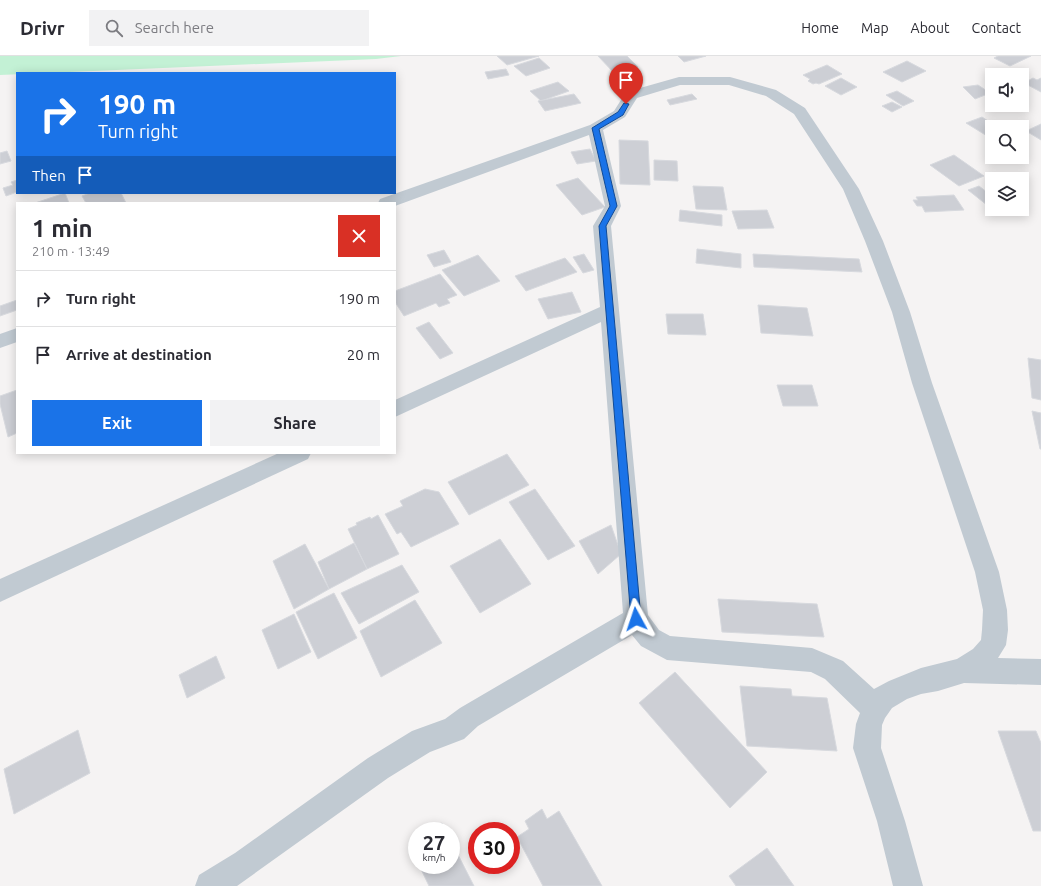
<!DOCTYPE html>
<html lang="en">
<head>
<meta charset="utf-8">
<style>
  body { margin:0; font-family:Ubuntu,sans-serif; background:#f2f2f3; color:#2b2b33; height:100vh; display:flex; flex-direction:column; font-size:15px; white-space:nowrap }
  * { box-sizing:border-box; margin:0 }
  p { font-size:13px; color:#7c7c81 }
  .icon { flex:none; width:22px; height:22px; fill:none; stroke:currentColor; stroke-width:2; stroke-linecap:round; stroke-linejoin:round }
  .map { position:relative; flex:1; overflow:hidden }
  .sheet { position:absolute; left:16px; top:146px; width:380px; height:252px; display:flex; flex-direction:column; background:#fff; border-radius:0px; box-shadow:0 2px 10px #0003 }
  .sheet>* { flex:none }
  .hud { position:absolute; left:16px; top:16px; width:380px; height:122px; border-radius:0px; box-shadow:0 2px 10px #0003; background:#1a73e8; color:#fff; overflow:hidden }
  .buttons { position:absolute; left:985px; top:12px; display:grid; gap:8px }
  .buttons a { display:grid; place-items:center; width:44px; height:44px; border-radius:0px; background:#fff; box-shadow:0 2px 10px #0003; font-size:20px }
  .speed { position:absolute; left:408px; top:766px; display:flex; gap:8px; font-size:20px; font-weight:700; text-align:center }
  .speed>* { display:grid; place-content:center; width:52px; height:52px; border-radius:50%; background:#fff; box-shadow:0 2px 10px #0003; line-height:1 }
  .speed small { font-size:10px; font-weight:400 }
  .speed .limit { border:6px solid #d22; background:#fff; color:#111 }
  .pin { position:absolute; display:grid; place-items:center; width:34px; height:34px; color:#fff; margin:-41px -17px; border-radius:50% 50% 50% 0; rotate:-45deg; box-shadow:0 0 4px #0007 }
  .pin .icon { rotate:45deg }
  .me { position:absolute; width:44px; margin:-22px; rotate:355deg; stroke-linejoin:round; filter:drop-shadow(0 0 3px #0008) }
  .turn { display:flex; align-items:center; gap:14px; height:84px; padding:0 16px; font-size:18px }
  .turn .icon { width:52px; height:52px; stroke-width:2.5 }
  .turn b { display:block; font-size:28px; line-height:34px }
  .then { display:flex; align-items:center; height:38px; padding:0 16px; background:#0003; gap:8px; font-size:15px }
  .round { display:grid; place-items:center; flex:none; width:42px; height:42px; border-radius:0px; background:#f2f2f3 }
  .headline { display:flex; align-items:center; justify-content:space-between; height:68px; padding:0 16px }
  h1 { font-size:24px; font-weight:600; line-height:30px }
  .cta { display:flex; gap:8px; margin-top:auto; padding:8px 16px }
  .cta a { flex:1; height:46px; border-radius:0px; background:#1a73e8; color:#fff; font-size:16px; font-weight:600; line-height:46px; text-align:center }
  .cta a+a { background:#f2f2f3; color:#2b2b33 }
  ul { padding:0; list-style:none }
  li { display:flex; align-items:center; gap:12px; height:56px; padding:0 16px; border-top:1px solid #e1e1e2 }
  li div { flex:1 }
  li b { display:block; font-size:15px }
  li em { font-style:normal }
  header { display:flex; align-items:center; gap:24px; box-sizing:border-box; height:56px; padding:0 20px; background:#fff; border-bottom:1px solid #e1e1e2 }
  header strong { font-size:19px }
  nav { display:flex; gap:22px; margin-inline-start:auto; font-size:14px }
  .search { width:280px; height:36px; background:#f2f2f3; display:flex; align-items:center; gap:10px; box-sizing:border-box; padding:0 14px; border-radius:0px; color:#7c7c81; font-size:15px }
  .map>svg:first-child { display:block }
  .green { fill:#c3f1d5 }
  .building { fill:#cdcfd5; stroke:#d7d9de }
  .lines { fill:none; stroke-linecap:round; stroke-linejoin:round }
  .minor { fill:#c1cad2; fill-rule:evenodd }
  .route { fill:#1a73e8; stroke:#114b97 }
</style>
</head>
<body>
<header>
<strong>Drivr</strong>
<div class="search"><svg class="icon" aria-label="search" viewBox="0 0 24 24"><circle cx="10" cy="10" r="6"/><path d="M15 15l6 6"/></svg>Search here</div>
<nav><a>Home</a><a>Map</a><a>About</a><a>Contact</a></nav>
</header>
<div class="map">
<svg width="1041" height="830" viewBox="0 0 1041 830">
  <rect width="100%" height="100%" fill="#f5f3f3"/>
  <polygon class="green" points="0,0 401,0 376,3 0,19"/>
  <g class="building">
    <polygon points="497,0 539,0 507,9"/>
    <polygon points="598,0 627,0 638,11 614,17"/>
    <polygon points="678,0 706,0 684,6"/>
    <polygon points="998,0 1031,0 1010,10 994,2"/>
    <polygon points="539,2 550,12 526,20 514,10"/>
    <polygon points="907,5 926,15 902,26 883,16"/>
    <polygon points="827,9 842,18 819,28 816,27 813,28 808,25 810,23 803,19"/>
    <polygon points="506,13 509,19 488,23 485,16"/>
    <polygon points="841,22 857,31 841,39 825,30"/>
    <polygon points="1033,22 1037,24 1041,22 1041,36 1024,27"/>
    <polygon points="558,26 569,35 541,45 530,35"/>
    <polygon points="978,29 990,37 975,43 963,31"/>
    <polygon points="897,35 914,45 903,50 886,39"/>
    <polygon points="574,38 581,47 545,55 538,45"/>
    <polygon points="692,38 697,43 670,49 667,44"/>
    <polygon points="892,46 902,51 892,56 882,50"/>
    <polygon points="982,61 997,71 992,71 992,83 966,67"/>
    <polygon points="1041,68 1041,84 1026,75"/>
    <polygon points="619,84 648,85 650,129 620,128"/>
    <polygon points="590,93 596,105 577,108 571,96"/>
    <polygon points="7,95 11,105 0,108 0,97"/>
    <polygon points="954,99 984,120 959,130 930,109"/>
    <polygon points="654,104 677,105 678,125 654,124"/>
    <polygon points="578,122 605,151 582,159 556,129"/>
    <polygon points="17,124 17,136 6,140 3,132 13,129 11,126"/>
    <polygon points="693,130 723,131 727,154 696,153"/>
    <polygon points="979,130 992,140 992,153 968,134"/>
    <polygon points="65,137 69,147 35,147"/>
    <polygon points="90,137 121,137 126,147 86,147 82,140"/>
    <polygon points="954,139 964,154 925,156 922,150 917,150 913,144 918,144 916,141"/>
    <polygon points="680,154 722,159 722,170 679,165"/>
    <polygon points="767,154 774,172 738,173 732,155"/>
    <polygon points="697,193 741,198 741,212 696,207"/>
    <polygon points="444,194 451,206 434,211 427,199"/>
    <polygon points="584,198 594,214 583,217 573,201"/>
    <polygon points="753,198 859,203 862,216 754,211"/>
    <polygon points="478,199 500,225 464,240 442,214"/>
    <polygon points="565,202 577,216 526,235 515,220"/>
    <polygon points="440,218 457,239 447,243 450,247 439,251 436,247 404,260 395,246 395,235"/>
    <polygon points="572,236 581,256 548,263 538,243"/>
    <polygon points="17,244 17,254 0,260 0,250"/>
    <polygon points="758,249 807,252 813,280 761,277"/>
    <polygon points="666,258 703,258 706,279 668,278"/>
    <polygon points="429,266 453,297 440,303 416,272"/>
    <polygon points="1028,302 1041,304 1041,344 1032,342"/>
    <polygon points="777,329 812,329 818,350 783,350"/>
    <polygon points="17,334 17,377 8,381 0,348 0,340"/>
    <polygon points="1032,355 1041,357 1041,393 1040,393"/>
    <polygon points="507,398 529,429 469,459 448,426"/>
    <polygon points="425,433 439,436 459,468 411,491 401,476 397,478 385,458 403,450 400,445"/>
    <polygon points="535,433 575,490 548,504 509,446"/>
    <polygon points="378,459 399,498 367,513 348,473 357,469 356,467 370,461 371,463"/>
    <polygon points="611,469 621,498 598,518 579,485"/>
    <polygon points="500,483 531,528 480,557 450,510"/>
    <polygon points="354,487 367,513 329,533 318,506"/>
    <polygon points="305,488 329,533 294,553 273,505"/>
    <polygon points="402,509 419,536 359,568 341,537"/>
    <polygon points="334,537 357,582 318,603 296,556"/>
    <polygon points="718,543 817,548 824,581 722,576"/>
    <polygon points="415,544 442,587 381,621 360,575"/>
    <polygon points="294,558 311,596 278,613 262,574"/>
    <polygon points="216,600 225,622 187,642 179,619"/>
    <polygon points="675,616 767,716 730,752 639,647"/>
    <polygon points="740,630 791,633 792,640 827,642 837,695 747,690"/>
    <polygon points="78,674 90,717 14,758 4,713"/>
    <polygon points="998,675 1036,675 1041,687 1041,775 1033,775"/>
    <polygon points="542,753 547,763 559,755 602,830 543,830 517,781 529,773 525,765"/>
    <polygon points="442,767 446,775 430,775"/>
    <polygon points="417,784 417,805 409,789"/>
    <polygon points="451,785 474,830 429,830 419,809 451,809"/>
    <polygon points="767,792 794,830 736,830 729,820"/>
  </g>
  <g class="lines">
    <g class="minor">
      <path d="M679,21H730L776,34L805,52L859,133L883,185L910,256L932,327L999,516L1007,554L1008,574L1006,589L998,602L1041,603V629L964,627L938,635L921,638L907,643L892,652L885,662L882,669L881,692L905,765L923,830H893L877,765L853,692L856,668L860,657L825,623L811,616L667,604L641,590L632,579L478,670L464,683L430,696L388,722L237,830H195L199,819L235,797L368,702L412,675L445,663L460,652L623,557L601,266L395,361V344L600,251L593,170L605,150L589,79L395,150V147H378L380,143L590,69L614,55L626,36ZM680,29H729L766,40L794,58L843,133L865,185L892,256L912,327L975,516L983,554L982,574L981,584L973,593L957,603L921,612L889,625L874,633L843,605L812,592L670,580L659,574L648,559L611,170L621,150L603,74L625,61L637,42Z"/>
      <polygon points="17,272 17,286 0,292 0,278"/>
      <polygon points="279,397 311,397 308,403 0,546 0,523"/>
    </g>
  </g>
  <polygon class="route" points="624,47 629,48 623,59 599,73 617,150 606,170 641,563 640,567 636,568 633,567 631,563 599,170 610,150 592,72 618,56"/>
</svg>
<div class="buttons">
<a><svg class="icon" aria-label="sound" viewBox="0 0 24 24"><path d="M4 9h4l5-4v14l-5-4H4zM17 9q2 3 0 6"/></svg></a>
<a><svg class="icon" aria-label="search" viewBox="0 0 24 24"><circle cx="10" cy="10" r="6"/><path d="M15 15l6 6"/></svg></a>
<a><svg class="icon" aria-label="layers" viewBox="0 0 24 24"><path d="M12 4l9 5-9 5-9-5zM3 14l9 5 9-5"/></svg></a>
</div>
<div class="speed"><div>27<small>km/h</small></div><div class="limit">30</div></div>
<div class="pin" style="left:626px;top:48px;background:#d93025"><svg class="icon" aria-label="arrive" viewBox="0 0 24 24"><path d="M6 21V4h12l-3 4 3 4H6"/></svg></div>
<svg class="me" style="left:636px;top:563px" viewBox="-20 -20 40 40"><path d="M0-17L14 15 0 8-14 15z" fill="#1a73e8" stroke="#fff" stroke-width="4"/></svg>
<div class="hud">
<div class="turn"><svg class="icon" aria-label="right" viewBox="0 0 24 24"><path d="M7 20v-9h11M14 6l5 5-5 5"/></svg><div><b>190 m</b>Turn right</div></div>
<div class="then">Then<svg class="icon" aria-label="arrive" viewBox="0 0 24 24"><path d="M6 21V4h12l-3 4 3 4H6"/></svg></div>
</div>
<section class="sheet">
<div class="headline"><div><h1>1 min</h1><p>210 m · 13:49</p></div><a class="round" style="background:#d93025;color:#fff"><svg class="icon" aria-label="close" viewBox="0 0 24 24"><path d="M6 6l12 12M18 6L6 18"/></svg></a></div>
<ul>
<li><svg class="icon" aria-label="right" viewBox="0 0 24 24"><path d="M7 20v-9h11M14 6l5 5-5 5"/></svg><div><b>Turn right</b></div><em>190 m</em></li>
<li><svg class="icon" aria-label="arrive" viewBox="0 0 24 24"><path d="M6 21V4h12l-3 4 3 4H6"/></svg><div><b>Arrive at destination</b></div><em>20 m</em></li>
</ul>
<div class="cta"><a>Exit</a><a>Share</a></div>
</section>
</div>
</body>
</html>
